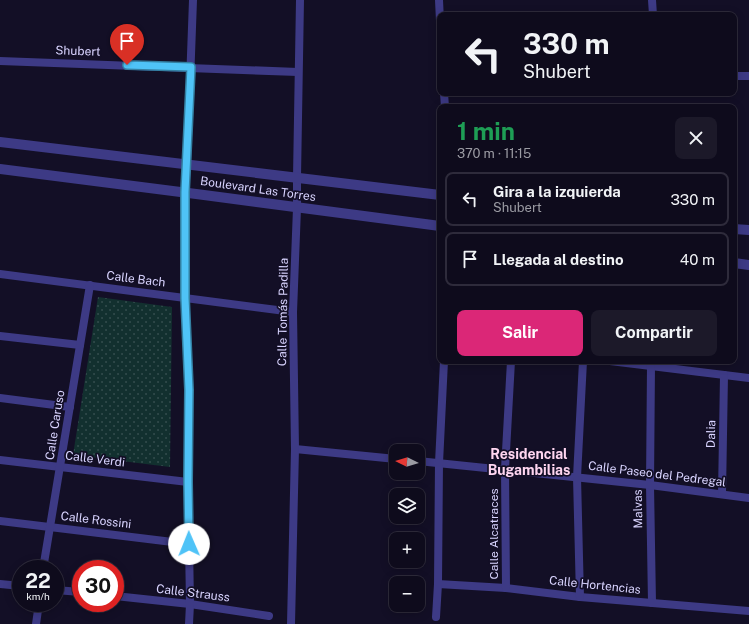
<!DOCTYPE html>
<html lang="es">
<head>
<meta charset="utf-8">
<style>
  body { margin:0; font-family:"Public Sans",sans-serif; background:#1c1929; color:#f1f3f6; height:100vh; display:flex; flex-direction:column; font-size:15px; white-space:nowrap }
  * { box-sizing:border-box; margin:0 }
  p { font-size:13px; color:#9b9ba3 }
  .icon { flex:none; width:22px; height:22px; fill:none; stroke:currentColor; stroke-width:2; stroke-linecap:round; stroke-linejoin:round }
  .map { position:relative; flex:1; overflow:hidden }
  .details { position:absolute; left:437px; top:104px; width:300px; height:260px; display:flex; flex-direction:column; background:#0e0b1c; border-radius:8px; box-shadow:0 2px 10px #0003,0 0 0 1px #2e2b3b }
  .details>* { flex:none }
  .hud { position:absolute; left:437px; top:12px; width:300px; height:84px; border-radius:8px; box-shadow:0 2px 10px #0003,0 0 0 1px #2e2b3b; background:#0e0b1c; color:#f1f3f6; overflow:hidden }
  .needle { width:26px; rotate:275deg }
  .controls { position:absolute; left:389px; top:444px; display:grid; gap:8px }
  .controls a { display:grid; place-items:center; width:36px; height:36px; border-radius:8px; background:#0e0b1c; box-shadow:0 2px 10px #0003,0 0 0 1px #2e2b3b; font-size:20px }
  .speed { position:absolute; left:12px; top:560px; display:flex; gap:8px; font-size:20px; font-weight:700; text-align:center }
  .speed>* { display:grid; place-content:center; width:52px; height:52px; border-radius:50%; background:#0e0b1c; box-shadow:0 2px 10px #0003,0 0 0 1px #2e2b3b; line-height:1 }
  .speed small { font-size:10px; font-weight:400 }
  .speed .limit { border:6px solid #d22; background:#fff; color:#111 }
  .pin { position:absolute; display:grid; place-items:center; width:34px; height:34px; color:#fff; margin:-41px -17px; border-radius:50% 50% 50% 0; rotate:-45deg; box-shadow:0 0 4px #0007 }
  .pin .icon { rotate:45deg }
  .me { position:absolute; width:44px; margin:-22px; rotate:359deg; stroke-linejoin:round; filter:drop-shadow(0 0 3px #0008) }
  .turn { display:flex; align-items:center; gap:14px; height:84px; padding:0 20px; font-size:18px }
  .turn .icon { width:52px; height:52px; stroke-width:2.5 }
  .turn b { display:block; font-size:28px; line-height:34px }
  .round { display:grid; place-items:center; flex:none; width:42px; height:42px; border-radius:8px; background:#1c1929 }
  .headline { display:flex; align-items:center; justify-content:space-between; height:68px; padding:0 20px }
  h1 { font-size:24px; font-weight:700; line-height:30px; color:#1e9e55 }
  .cta { display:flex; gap:8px; margin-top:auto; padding:8px 20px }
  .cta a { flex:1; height:46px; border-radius:8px; background:#db2777; color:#fff; font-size:16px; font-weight:700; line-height:46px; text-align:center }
  .cta a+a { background:#1c1929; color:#f1f3f6 }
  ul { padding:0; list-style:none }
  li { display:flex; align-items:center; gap:12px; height:54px; margin:0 8px 6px; padding:0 12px; border:2px solid #2e2b3b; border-radius:8px }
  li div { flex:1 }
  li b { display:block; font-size:15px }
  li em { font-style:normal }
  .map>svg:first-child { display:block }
  .grass { fill:url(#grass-dots) }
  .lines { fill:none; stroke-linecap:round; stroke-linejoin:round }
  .minor { stroke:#3d3a85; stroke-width:8 }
  .tertiary { stroke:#3d3a85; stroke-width:10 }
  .route-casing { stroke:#337fa1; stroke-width:10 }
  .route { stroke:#4fc3f7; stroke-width:7 }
  .labels { text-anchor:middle; stroke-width:3.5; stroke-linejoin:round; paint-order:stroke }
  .street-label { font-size:12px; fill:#d9d4ff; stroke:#130f26 }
  .quarter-label { font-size:14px; font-weight:bold; fill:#ffd6f0; stroke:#130f26 }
</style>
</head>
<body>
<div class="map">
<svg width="749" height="624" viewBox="0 0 749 624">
  <defs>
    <pattern id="grass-dots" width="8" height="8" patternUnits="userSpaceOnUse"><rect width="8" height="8" fill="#12302f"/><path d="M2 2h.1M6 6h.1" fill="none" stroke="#344d4e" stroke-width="1.8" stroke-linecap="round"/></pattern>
  </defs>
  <rect width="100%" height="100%" fill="#130f26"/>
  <polygon class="grass" points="98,297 172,307 170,467 73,455"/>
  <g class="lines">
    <g class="minor">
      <polyline points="439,0 440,21"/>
      <polyline points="652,0 653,15"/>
      <polyline points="0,61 298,72"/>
      <polyline points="734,76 749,76"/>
      <polyline points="444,93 445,107"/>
      <polyline points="0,274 293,312"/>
      <polyline points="0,336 80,345"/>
      <polyline points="610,361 749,378"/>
      <polyline points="651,365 650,485 652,603"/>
      <polyline points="0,398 70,407"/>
      <polyline points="295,449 396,459"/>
      <polyline points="0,460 188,482"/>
      <polyline points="418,461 650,485 749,498"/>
      <polyline points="722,494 724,375"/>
      <polyline points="0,521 189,544"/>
      <polyline points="43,569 90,285"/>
      <polyline points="0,584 21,586"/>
      <polyline points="438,584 506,588 580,597 749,611"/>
      <polyline points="506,588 505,469 511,361"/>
      <polyline points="55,590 81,592"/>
      <polyline points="115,596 190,604 269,616"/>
      <polyline points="580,597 577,477 583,361"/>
      <polyline points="436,617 438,584 439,463 444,361"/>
      <polyline points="36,624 39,603"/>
      <polyline points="189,624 190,604 188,482 189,390 185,298 185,192 187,164 193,0"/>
      <polyline points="291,624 295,449 293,312 297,208 297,177 300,0"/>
    </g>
    <g class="tertiary">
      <polyline points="0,142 440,195"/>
      <path d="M0,169C147,187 293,207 440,226"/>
      <polyline points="734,229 749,230"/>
      <polyline points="734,263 749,265"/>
    </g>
  </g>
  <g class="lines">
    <defs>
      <polyline id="route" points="127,65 191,67 185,192 185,298 189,390 188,482 189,544"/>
    </defs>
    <use href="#route" class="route-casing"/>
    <use href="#route" class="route"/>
  </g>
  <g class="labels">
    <g class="street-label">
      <text transform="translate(78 51) rotate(2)" y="4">Shubert</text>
      <text transform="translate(258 189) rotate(8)" y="4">Boulevard Las Torres</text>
      <text transform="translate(136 279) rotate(7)" y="4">Calle Bach</text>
      <text transform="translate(283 312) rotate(-89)" y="4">Calle Tomás Padilla</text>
      <text transform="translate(55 425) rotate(-81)" y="4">Calle Caruso</text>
      <text transform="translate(711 434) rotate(-89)" y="4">Dalia</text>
      <text transform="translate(95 459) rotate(7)" y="4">Calle Verdi</text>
      <text transform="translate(657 474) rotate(7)" y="4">Calle Paseo del Pedregal</text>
      <text transform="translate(638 509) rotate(-91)" y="4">Malvas</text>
      <text transform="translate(96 520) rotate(7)" y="4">Calle Rossini</text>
      <text transform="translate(494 534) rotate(-90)" y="4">Calle Alcatraces</text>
      <text transform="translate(595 585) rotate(6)" y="4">Calle Hortencias</text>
      <text transform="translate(193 593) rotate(7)" y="4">Calle Strauss</text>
    </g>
    <g class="quarter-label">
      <text x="529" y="459">Residencial<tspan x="529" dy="16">Bugambilias</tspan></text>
    </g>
  </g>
</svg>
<div class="controls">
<a><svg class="needle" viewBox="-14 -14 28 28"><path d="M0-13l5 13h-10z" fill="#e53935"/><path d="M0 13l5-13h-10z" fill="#9b9ba3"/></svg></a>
<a><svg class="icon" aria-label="layers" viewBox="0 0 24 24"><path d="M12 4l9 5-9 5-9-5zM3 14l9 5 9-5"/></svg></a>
<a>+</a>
<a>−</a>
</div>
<div class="speed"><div>22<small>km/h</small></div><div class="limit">30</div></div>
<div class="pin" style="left:127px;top:65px;background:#d93025"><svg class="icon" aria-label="arrive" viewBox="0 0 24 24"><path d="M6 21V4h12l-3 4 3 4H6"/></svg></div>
<svg class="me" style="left:189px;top:544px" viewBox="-20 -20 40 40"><circle r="19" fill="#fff"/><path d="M0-13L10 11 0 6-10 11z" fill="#4fc3f7"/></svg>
<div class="hud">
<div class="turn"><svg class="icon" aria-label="left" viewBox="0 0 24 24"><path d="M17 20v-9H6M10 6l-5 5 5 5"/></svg><div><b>330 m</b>Shubert</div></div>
</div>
<section class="details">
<div class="headline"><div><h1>1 min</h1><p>370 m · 11:15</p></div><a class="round"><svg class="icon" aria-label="close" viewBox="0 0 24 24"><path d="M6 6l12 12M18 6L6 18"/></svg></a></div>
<ul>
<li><svg class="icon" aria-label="left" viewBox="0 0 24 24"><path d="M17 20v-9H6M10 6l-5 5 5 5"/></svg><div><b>Gira a la izquierda</b><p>Shubert</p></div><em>330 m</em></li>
<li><svg class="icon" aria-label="arrive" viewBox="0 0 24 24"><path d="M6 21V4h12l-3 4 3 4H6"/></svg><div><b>Llegada al destino</b></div><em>40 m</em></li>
</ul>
<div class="cta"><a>Salir</a><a>Compartir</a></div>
</section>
</div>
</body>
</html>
